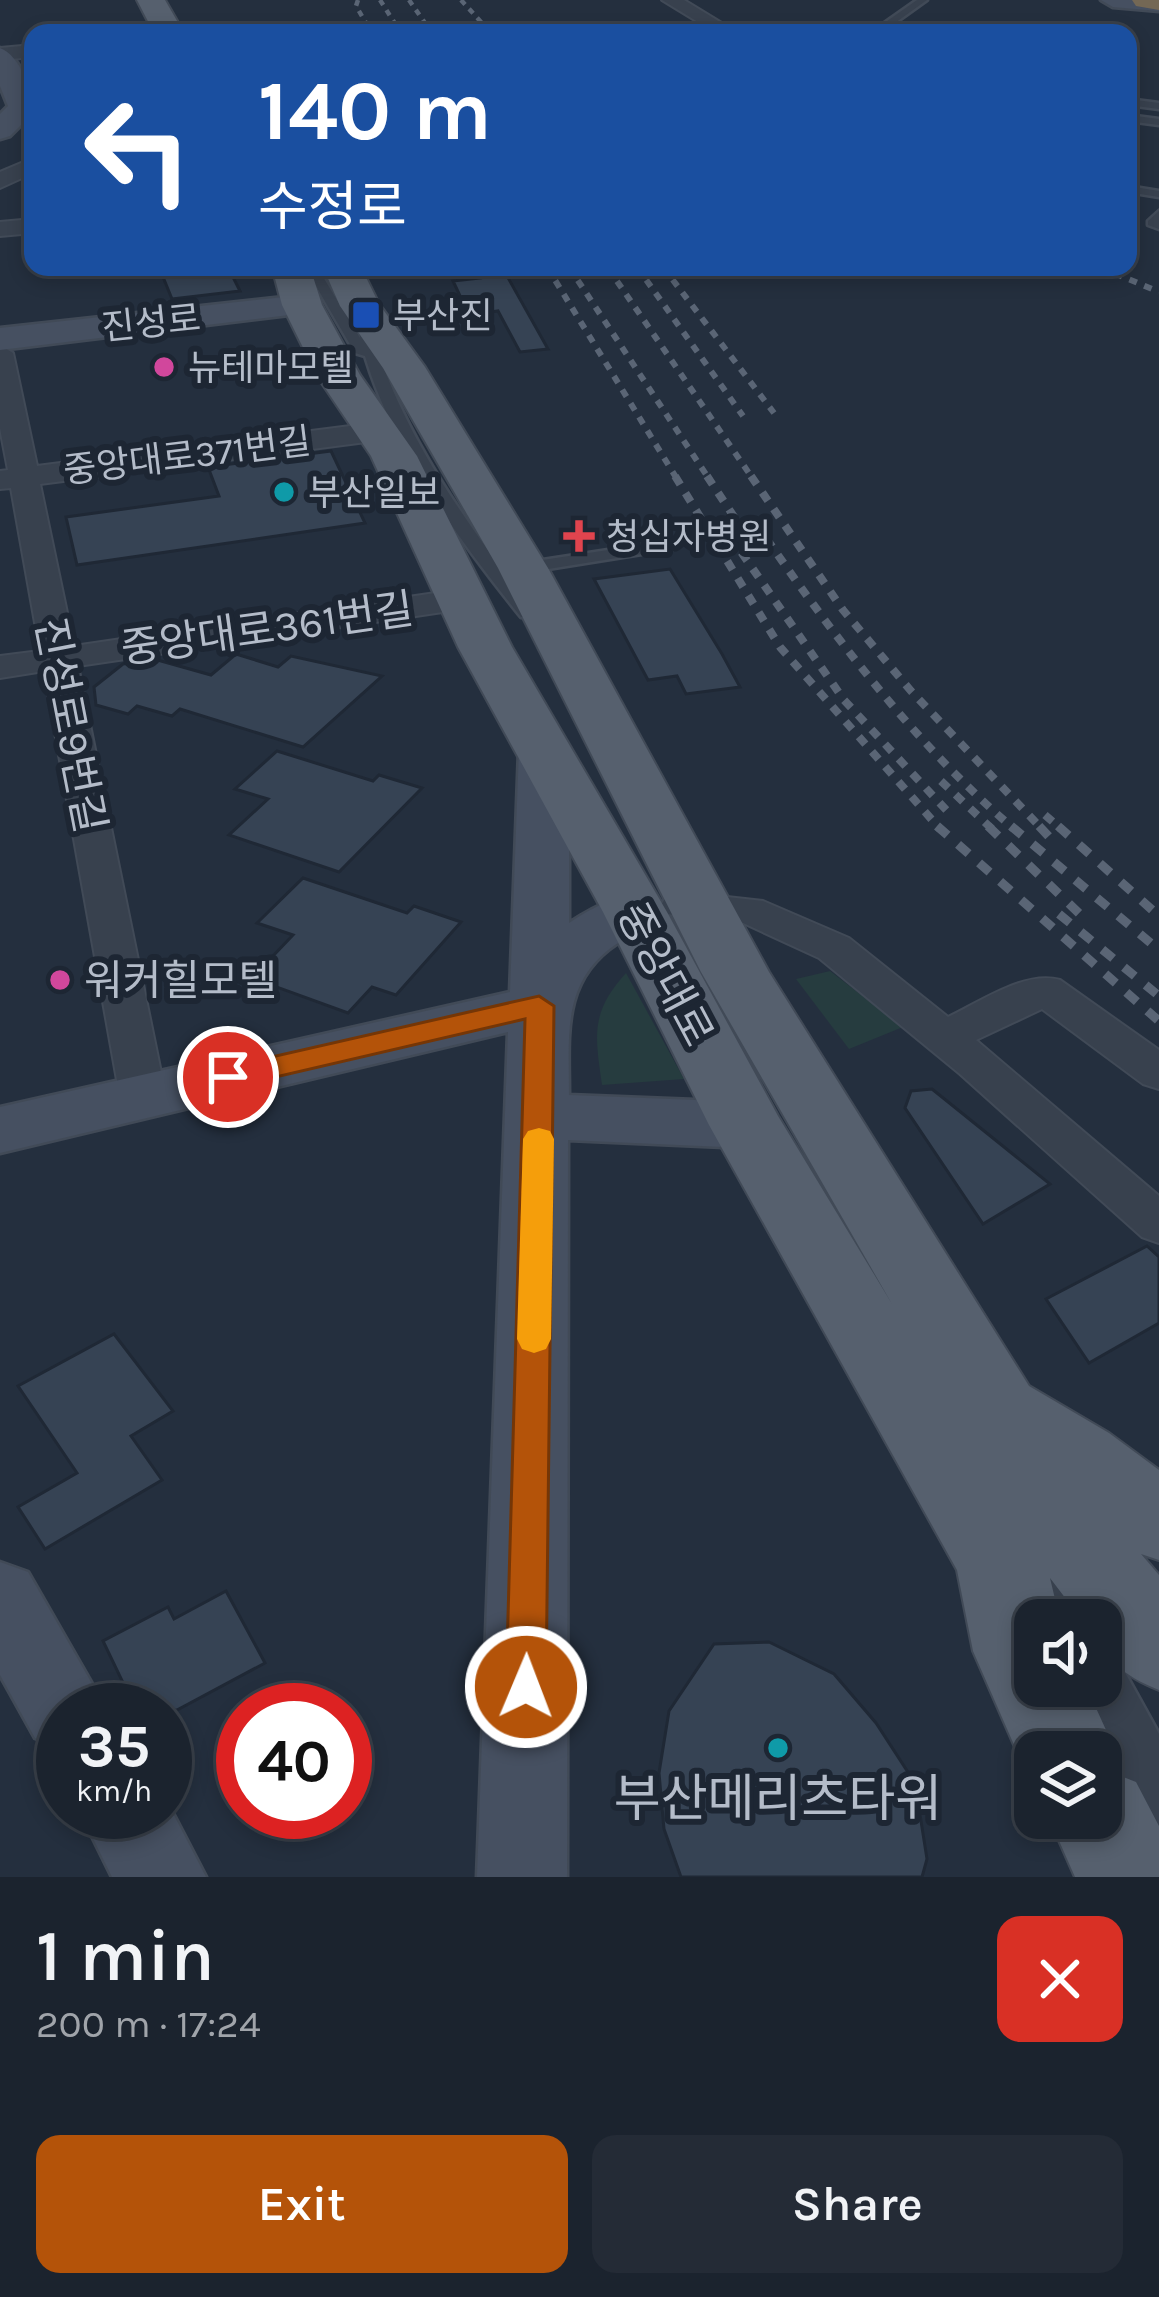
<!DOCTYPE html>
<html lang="en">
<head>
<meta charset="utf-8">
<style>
  body { margin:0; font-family:Karla,"Noto Sans KR",sans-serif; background:#242b36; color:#f1f3f6; height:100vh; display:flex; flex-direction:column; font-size:45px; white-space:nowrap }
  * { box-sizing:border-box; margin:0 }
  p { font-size:39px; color:#a0a4aa }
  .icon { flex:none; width:66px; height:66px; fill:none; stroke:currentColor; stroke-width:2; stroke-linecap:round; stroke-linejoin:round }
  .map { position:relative; height:1877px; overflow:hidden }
  .drawer { display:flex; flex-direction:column; background:#1b232e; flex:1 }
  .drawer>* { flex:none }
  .guide { position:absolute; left:24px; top:24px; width:1113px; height:252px; border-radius:24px; box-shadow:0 6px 18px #0003,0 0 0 3px #39404a; background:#1a4fa0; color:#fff; overflow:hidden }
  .tools { position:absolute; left:1014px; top:1599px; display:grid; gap:24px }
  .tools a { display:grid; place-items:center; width:108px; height:108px; border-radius:24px; background:#1b232e; box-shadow:0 6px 18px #0003,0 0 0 3px #39404a; font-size:60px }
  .speed { position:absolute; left:36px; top:1683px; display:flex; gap:24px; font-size:60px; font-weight:700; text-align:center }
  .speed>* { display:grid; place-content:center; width:156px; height:156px; border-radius:50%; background:#1b232e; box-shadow:0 6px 18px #0003,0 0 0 3px #39404a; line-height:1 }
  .speed small { font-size:30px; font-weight:400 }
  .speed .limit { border:18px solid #d22; background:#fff; color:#111 }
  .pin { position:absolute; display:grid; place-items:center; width:102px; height:102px; color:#fff; margin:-51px; border:6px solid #fff; border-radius:50%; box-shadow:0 3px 12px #0007 }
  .me { position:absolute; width:132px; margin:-66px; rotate:1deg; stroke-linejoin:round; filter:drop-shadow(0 0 9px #0008) }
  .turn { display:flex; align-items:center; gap:42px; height:252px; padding:0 36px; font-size:54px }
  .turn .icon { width:156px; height:156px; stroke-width:2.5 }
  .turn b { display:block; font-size:84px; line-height:102px }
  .round { display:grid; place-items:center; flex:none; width:126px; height:126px; border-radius:24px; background:#242b36 }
  .head { display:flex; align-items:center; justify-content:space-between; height:204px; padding:0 36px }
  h1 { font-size:72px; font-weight:600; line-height:90px }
  .button { display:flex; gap:24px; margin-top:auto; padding:24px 36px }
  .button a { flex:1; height:138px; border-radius:24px; background:#b45309; color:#fff; font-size:48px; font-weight:600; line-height:138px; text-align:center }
  .button a+a { background:#242b36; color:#f1f3f6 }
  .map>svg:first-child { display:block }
  .green { fill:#263c3f }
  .building { fill:#364354; stroke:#1f2835; stroke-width:3 }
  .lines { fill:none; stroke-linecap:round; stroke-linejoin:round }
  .lane-casing { stroke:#414a57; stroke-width:5 }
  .street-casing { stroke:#414a57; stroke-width:4 }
  .secondary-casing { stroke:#414a57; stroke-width:5 }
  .primary-casing { stroke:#414a57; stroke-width:4 }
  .highway-casing { stroke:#434c59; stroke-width:4 }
  .lane { fill:#38414e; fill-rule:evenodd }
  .street { fill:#38414e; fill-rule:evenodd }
  .secondary { fill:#465061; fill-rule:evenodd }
  .primary { fill:#56606e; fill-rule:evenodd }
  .highway { fill:#746855; fill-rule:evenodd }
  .rail-far3 { stroke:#5a6575; stroke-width:4.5; stroke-dasharray:6 6; stroke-linecap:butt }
  .rail-far2 { stroke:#5a6575; stroke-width:6; stroke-dasharray:8 8; stroke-linecap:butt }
  .rail-far1 { stroke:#5a6575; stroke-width:8; stroke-dasharray:10 10; stroke-linecap:butt }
  .rail { stroke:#5a6575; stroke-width:9; stroke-dasharray:14 14; stroke-linecap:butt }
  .route { fill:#b45309; stroke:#753606; stroke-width:3 }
  .slow { fill:#f59e0b }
  .transit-dot { fill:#1a4fb4; stroke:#1d2633; stroke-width:4.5 }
  .hotel-dot { fill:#d1479c; stroke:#1d2633; stroke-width:4.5 }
  .culture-dot { fill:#0f9aa8; stroke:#1d2633; stroke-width:4.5 }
  .health-dot { fill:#e0444e; stroke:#1d2633; stroke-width:4.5 }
  .labels { text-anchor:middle; stroke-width:12; stroke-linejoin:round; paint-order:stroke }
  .far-poi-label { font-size:36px; fill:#b4bcc9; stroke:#1d2633; text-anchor:start }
  .far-street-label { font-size:36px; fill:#b4bcc9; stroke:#1d2633 }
  .street-label { font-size:42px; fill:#b4bcc9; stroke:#1d2633 }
  .poi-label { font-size:42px; fill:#b4bcc9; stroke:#1d2633; text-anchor:start }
  .near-poi-label { font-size:51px; fill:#b4bcc9; stroke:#1d2633 }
</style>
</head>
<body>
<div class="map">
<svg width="1159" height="1877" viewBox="0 0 1159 1877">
  <rect width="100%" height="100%" fill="#242f3e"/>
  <g class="green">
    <polygon points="830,971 903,1027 849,1049 796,979"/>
    <path d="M626,973L684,1079L602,1085C595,1035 590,1013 626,973Z"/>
  </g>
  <g class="building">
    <polygon points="219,267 232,275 240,291 172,299 161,272"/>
    <polygon points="490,267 502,267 548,349 520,352 498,311 469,315 453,281 480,278 478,274"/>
    <polygon points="331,451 365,523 77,565 66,517 219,496 208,467"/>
    <polygon points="670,569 722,654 740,687 686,694 677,676 648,680 594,579"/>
    <polygon points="236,654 278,667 291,656 382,676 303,747 180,709 172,716 137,706 128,714 96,705 94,687 123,664 154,659 211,675"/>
    <polygon points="277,751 373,781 379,775 422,788 339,872 229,835 268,799 235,789"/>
    <polygon points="303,878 407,913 414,906 461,922 396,995 372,987 348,1013 252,978 293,935 257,923"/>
    <polygon points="932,1089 1050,1184 983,1224 905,1108 911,1091"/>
    <polygon points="1147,1246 1159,1257 1159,1323 1089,1363 1046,1299"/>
    <polygon points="114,1334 173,1411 131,1436 162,1480 45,1549 18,1507 77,1473 18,1386"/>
    <polygon points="226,1591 265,1663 177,1710 136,1710 103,1641 168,1607 174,1619"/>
    <polygon points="769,1642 834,1674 876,1723 915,1783 927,1859 922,1877 681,1877 664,1829 659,1773 669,1711 714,1644"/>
  </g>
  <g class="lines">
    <defs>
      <g id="lane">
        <polygon points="917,0 927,0 881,33 870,33"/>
        <polygon points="1128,99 1159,103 1159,109 1128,105"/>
        <polygon points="1128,115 1159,119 1159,125 1128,121"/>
        <polygon points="1128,186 1159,191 1159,197 1128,192"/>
        <polygon points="1159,211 1159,229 1148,225 1148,221"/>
        <polygon points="223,267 237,267 231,271"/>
        <path d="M305,267H317L360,338L359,327L371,330C403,438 468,525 535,613L533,617H521C459,540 394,452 365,356L355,353Z"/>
        <polygon points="667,541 675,546 673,549 523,573 515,568 523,563"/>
        <polygon points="1101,1645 1112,1649 1159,1734 1159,1829 1148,1824 1074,1686 1101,1686"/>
      </g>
      <g id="street">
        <polygon points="662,0 684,0 738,33 716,33"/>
        <polygon points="33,45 33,57 0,60 0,48"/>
        <polygon points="33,158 33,173 0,188 0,172"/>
        <polygon points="33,219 33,233 0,236 0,222"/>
        <polygon points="0,345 13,353 37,466 374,423 388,432 374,441 40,484 74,646 463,589 480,599 463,609 78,666 166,1097 159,1108 143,1113 127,1108 120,1097 44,671 0,678 0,656 40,651 11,488 0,489 0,471 8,470 0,428"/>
        <path d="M682,892L763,901L849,938L948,1017C980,1002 1025,970 1060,980L1159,1050V1089L1143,1084L1042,1009L976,1040L1159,1196V1243L1142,1237L960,1074L819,958L741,922L667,914L661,905L667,896Z"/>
        <path d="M1008,1542C1067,1564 1089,1603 1159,1591V1645L1137,1649L1101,1645V1620C1083,1620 1057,1625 1039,1620C1016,1614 989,1589 979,1568L987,1550Z"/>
      </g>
      <g id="secondary">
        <polygon points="1101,0 1159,0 1159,11 1113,7"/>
        <path d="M0,48C20,55 33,92 33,113L10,136L0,139V114L8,106L0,86Z"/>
        <polygon points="302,295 314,298 319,305 314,312 0,350 0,328"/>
        <path d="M544,735L562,739L569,750V923C596,905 623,891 655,899L663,912C652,929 634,932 618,943C561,980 569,1035 569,1095L746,1102L768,1109L778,1125L768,1141L746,1148L568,1140L567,1877H477L508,1032L0,1153V1107L510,992L519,750L526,739Z"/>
        <polygon points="0,1562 28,1572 107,1710 63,1710 63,1749 35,1738 0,1675"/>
        <polygon points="165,1798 206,1877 112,1877 80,1812 165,1812"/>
      </g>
      <g id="primary">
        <polygon points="137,0 165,0 184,33 154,33"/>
        <path d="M272,267H310L322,305L360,375L417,456L512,647L667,912L778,1116L892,1304L701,972L498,568L383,368L340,306L323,267H361L379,304L425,367L548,568L769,972L1029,1386L1109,1433L1159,1470V1560L1141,1554L1159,1575V1690C1124,1676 1101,1660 1101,1620H1082L1050,1578L1060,1620H1035V1686H1086L1116,1752L1108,1771L1136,1782L1159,1826V1877H1075L1049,1818H1101V1752H1035L1032,1786L973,1651L957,1570L709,1125L603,912L458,647L371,456L317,376L282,305Z"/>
      </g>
      <polygon id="highway" points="1132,0 1159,0 1159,10 1136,6"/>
    </defs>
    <use href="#lane" class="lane-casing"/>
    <use href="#street" class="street-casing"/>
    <use href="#secondary" class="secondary-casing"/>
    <use href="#primary" class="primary-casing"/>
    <use href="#highway" class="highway-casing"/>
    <use href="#lane" class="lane"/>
    <use href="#street" class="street"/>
    <use href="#secondary" class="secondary"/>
    <use href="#primary" class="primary"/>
    <use href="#highway" class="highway"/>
    <g class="rail-far3">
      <polyline points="358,0 356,6 372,33"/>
      <polyline points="380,0 401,33"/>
      <polyline points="409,0 432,33"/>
      <polyline points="461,0 491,33"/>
    </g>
    <g class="rail-far2">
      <polyline points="547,267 677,479"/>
      <polyline points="569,267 709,479"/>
      <polyline points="637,267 743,416"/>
      <polyline points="663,267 774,413"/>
      <polyline points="1100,267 1159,292"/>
      <polyline points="608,268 753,479"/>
    </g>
    <g class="rail-far1">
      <polyline points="675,476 780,647 940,829"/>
      <polyline points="707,476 754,547"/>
      <polyline points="751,476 843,610 911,691 1042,829"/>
      <path d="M755,522C832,634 911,740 1014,829"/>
      <polyline points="730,536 844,700 949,813"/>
      <polyline points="941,781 992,829"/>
      <polyline points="1045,815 1061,829"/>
    </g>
    <g class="rail">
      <polyline points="937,826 1159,1021"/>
      <polyline points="988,826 1084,918"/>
      <polyline points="1011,826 1159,950"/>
      <polyline points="1039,826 1054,842"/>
      <polyline points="1058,826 1159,916"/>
      <polyline points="1059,914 1159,996"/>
    </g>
  </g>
  <polygon class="route" points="539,996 554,1006 546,1687 540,1700 526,1706 512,1700 506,1687 525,1019 228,1088 213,1077 228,1067"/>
  <polygon class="slow" points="539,1128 550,1131 554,1139 551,1339 546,1349 534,1353 522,1349 517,1339 523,1139 528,1131"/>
  <rect class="transit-dot" x="351" y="300" width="30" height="30" rx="6"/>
  <g class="hotel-dot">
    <circle cx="164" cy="367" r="12"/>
    <circle cx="60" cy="980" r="12"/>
  </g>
  <g class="culture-dot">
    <circle cx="284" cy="492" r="12"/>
    <circle cx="778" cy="1748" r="12"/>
  </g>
  <path class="health-dot" d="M573 518h12v12h12v12h-12v12h-12v-12h-12v-12h12z"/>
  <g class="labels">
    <g class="far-poi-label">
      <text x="393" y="328">부산진</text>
      <text x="188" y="380">뉴테마모텔</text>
      <text x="308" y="505">부산일보</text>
      <text x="606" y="549">청십자병원</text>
    </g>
    <g class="far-street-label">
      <text transform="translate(151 322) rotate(-6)" y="13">진성로</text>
      <text transform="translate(187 455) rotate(-7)" y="13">중앙대로371번길</text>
    </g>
    <g class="street-label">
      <text transform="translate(267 628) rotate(-8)" y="15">중앙대로361번길</text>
      <text transform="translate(71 725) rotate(79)" y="15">진성로9번길</text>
      <text transform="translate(666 974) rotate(62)" y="15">중앙대로</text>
    </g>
    <g class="poi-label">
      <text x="84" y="995">워커힐모텔</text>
    </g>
    <g class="near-poi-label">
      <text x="778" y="1816">부산메리츠타워</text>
    </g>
  </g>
</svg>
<div class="tools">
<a><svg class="icon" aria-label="sound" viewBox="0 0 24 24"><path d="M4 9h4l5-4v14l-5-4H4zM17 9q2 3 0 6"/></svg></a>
<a><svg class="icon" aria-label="layers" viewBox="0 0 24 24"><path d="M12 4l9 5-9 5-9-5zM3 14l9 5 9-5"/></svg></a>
</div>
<div class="speed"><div>35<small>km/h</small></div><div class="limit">40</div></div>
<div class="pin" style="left:228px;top:1077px;background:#d93025"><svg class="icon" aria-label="arrive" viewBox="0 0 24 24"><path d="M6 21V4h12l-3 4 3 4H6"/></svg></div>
<svg class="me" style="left:526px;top:1687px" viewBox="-20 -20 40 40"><circle r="17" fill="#b45309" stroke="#fff" stroke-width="3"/><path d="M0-11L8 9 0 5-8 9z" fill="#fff"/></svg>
<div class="guide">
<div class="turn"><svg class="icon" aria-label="left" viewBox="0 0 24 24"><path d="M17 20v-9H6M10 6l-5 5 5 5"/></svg><div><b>140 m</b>수정로</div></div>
</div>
</div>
<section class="drawer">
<div class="head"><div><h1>1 min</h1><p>200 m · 17:24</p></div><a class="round" style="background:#d93025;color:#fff"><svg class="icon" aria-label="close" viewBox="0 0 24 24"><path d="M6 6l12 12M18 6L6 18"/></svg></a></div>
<div class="button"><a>Exit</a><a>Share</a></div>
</section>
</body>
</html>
